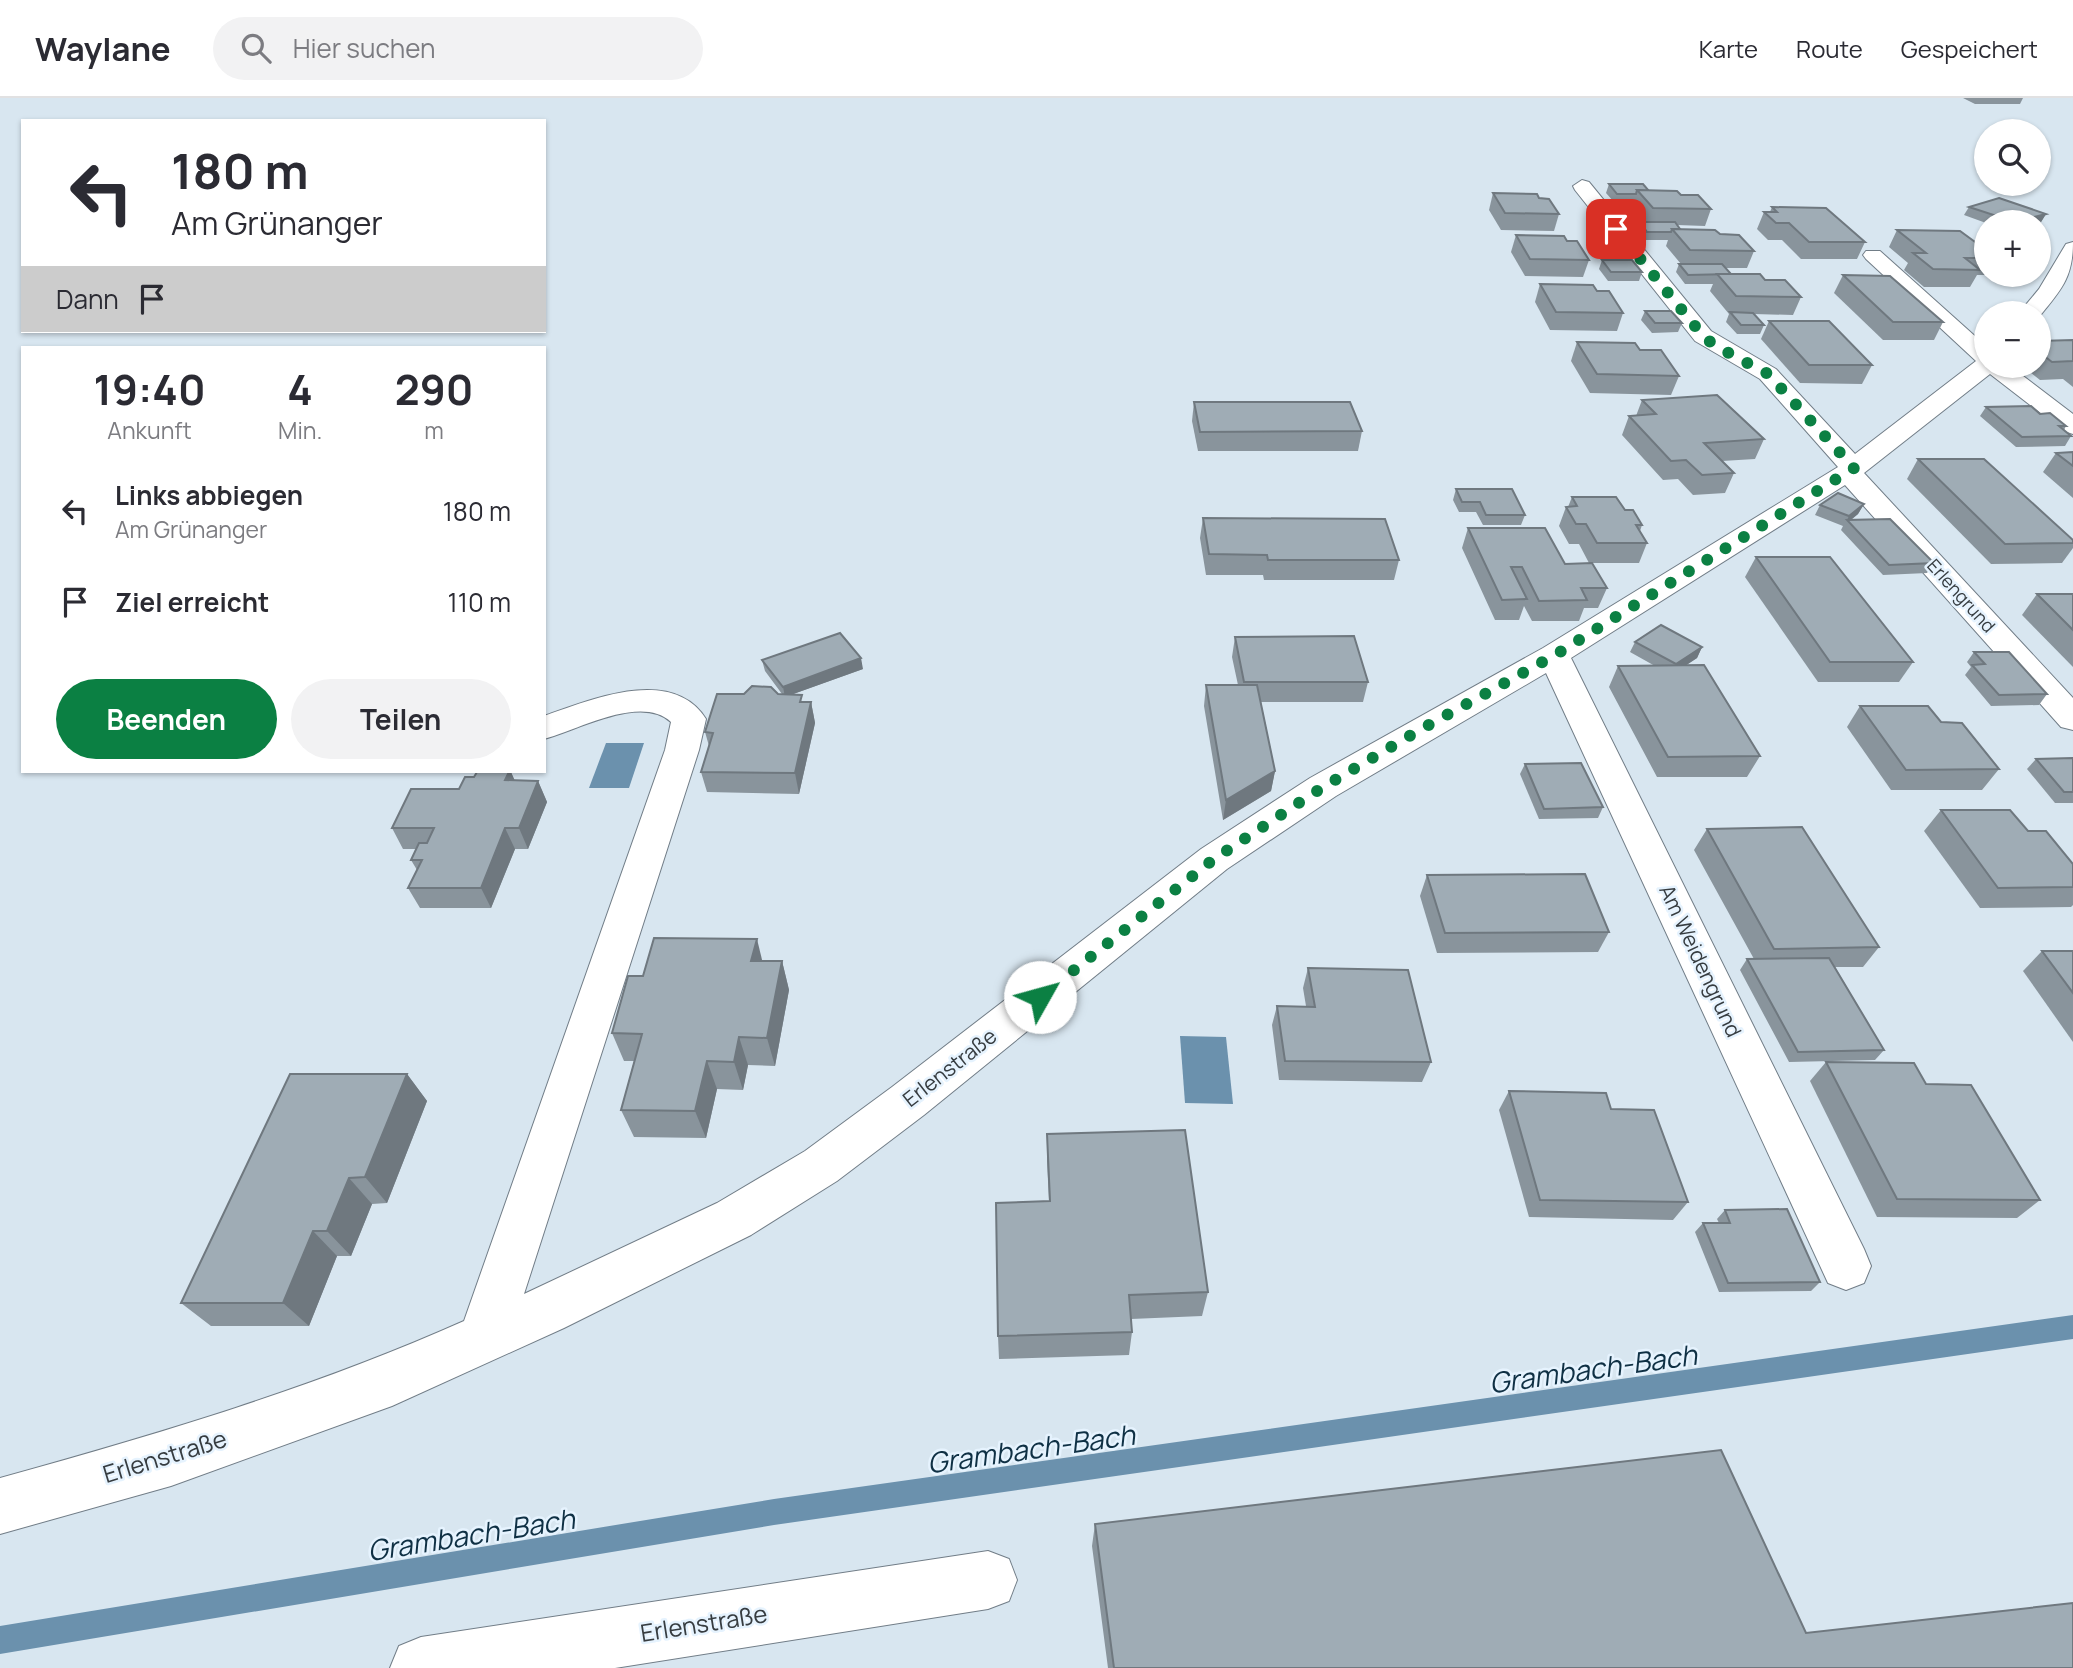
<!DOCTYPE html>
<html lang="de">
<head>
<meta charset="utf-8">
<style>
  body { margin:0; font-family:Manrope,sans-serif; background:#f2f2f3; color:#2b2b33; height:100vh; display:flex; flex-direction:column; font-size:26px; white-space:nowrap }
  * { box-sizing:border-box; margin:0 }
  p { font-size:23px; color:#7c7c81 }
  .icon { flex:none; width:38px; height:38px; fill:none; stroke:currentColor; stroke-width:2; stroke-linecap:round; stroke-linejoin:round }
  .map { position:relative; flex:1; overflow:hidden }
  .drawer { position:absolute; left:21px; top:248px; width:525px; height:427px; display:flex; flex-direction:column; background:#fff; border-radius:0px; box-shadow:0 2px 5px #0004 }
  .drawer>* { flex:none }
  .hud { position:absolute; left:21px; top:21px; width:525px; height:214px; border-radius:0px; box-shadow:0 2px 5px #0004; background:#fff; color:#2b2b33; overflow:hidden }
  .tools { position:absolute; left:1974px; top:21px; display:grid; gap:14px }
  .tools a { display:grid; place-items:center; width:77px; height:77px; border-radius:50%; background:#fff; box-shadow:0 2px 5px #0004; font-size:35px }
  .pin { position:absolute; display:grid; place-items:center; width:60px; height:60px; color:#fff; margin:-30px; border-radius:14px; box-shadow:0 4px 10px #0006 }
  .me { position:absolute; width:77px; margin:-38px; rotate:52deg; stroke-linejoin:round; filter:drop-shadow(0 0 5px #0008) }
  .turn { display:flex; align-items:center; gap:24px; height:147px; padding:0 35px; font-size:32px }
  .turn .icon { width:91px; height:91px; stroke-width:2.5 }
  .turn b { display:block; font-size:49px; line-height:60px }
  .then { display:flex; align-items:center; height:66px; padding:0 35px; background:#0003; gap:14px; font-size:26px }
  .eta { display:flex; justify-content:space-evenly; align-items:center; height:119px; text-align:center }
  .eta b { font-size:42px; font-weight:700; line-height:49px }
  .button { display:flex; gap:14px; margin-top:auto; padding:14px 35px }
  .button a { flex:1; height:80px; border-radius:42px; background:#0b8043; color:#fff; font-size:28px; font-weight:700; line-height:80px; text-align:center }
  .button a+a { background:#f2f2f3; color:#2b2b33 }
  ul { padding:0; list-style:none }
  li { display:flex; align-items:center; gap:21px; height:91px; padding:0 35px }
  li div { flex:1 }
  li b { display:block; font-size:26px }
  li em { font-style:normal }
  header { display:flex; align-items:center; gap:42px; box-sizing:border-box; height:98px; padding:0 35px; background:#fff; border-bottom:2px solid #e1e1e2 }
  header strong { font-size:33px }
  nav { display:flex; gap:38px; margin-inline-start:auto; font-size:24px }
  .search { width:490px; height:63px; background:#f2f2f3; display:flex; align-items:center; gap:18px; box-sizing:border-box; padding:0 24px; border-radius:38px; color:#7c7c81; font-size:26px }
  .map>svg:first-child { display:block }
  .water { fill:#6b91ad }
  .lines { fill:none; stroke-linecap:round; stroke-linejoin:round }
  .stream { fill:#6b91ad; fill-rule:evenodd }
  .minor-casing { stroke:#717d87; stroke-width:2 }
  .minor { fill:#fff; fill-rule:evenodd }
  .wall { fill:#89949c }
  .shaded-wall { fill:#6f787f }
  .building { fill:#9facb5; stroke:#6f787f; stroke-width:2 }
  .route { stroke:#0b8043; stroke-width:12; stroke-dasharray:0 21.6 }
  .labels { text-anchor:middle; stroke-width:5; stroke-linejoin:round; paint-order:stroke }
  .far-street-label { font-size:18px; fill:#363c40; stroke:#e6f3fe }
  .street-label { font-size:21px; fill:#363c40; stroke:#e6f3fe }
  .near-street-label { font-size:24px; fill:#363c40; stroke:#e6f3fe }
  .near-water-label { font-size:28px; font-style:italic; fill:#0f3044; stroke:#e6f3fe }
</style>
</head>
<body>
<header>
<strong>Waylane</strong>
<div class="search"><svg class="icon" aria-label="search" viewBox="0 0 24 24"><circle cx="10" cy="10" r="6"/><path d="M15 15l6 6"/></svg>Hier suchen</div>
<nav><a>Karte</a><a>Route</a><a>Gespeichert</a></nav>
</header>
<div class="map">
<svg width="2073" height="1570" viewBox="0 0 2073 1570">
  <rect width="100%" height="100%" fill="#d8e6f0"/>
  <g class="water">
    <polygon points="606,645 644,645 629,690 589,690"/>
    <polygon points="1180,938 1226,939 1233,1006 1185,1005"/>
  </g>
  <g class="lines">
    <polygon class="stream" points="2073,1217 2073,1241 774,1427 0,1556 0,1528 774,1401"/>
    <defs>
      <g id="minor">
        <path d="M1582,82L1589,84L1711,233L1776,271L1855,356L1976,263L1866,161L1863,157L1866,153H1880L1986,248V268H2010L2073,316V336L2064,333L1990,276L1864,375L2073,600V632L2061,629L1845,387L1571,560L1864,1151L1871,1168L1864,1185L1846,1192L1828,1185L1546,575L1336,698L1227,771L924,1017L837,1083L751,1137L564,1230L392,1308L171,1388L0,1436V1380C158,1336 314,1290 464,1223L665,652L671,624C641,596 578,632 544,641V618C590,602 672,567 706,621L699,652L524,1196L717,1105L805,1053L892,989L1201,751L1310,680L1543,550L1838,369L1760,281L1695,243L1575,92L1573,88Z"/>
        <path d="M2073,144C2073,180 2061,192 2039,219V215H2019L2039,191L2066,146Z"/>
        <polygon points="988,1453 1009,1461 1017,1482 1009,1503 988,1511 615,1570 390,1570 399,1548 421,1539"/>
      </g>
    </defs>
    <use href="#minor" class="minor-casing"/>
    <use href="#minor" class="minor"/>
  </g>
  <g class="wall">
    <polygon points="1963,0 2023,0 2020,6 1975,6"/>
    <polygon points="1609,86 1681,97 1711,111 1705,128 1677,127 1680,131 1720,136 1754,153 1747,170 1725,170 1731,176 1765,182 1801,199 1793,217 1754,216 1764,227 1760,236 1737,236 1726,224 1729,216 1710,193 1713,186 1685,186 1676,174 1679,166 1681,166 1666,148 1668,142 1644,142 1637,133 1640,124 1645,124 1632,109 1633,104 1614,104 1606,95"/>
    <polygon points="1493,95 1539,100 1559,116 1554,133 1501,132 1489,112"/>
    <polygon points="1772,109 1865,144 1857,161 1801,161 1782,142 1768,142 1757,131 1764,114 1770,114"/>
    <polygon points="1969,109 2046,116 2041,124 2039,125 1986,125 1964,117"/>
    <polygon points="1897,132 1986,152 1987,177 1977,177 1970,189 1924,189 1904,172 1908,165 1889,149"/>
    <polygon points="1516,137 1567,143 1589,162 1583,179 1525,178 1511,154"/>
    <polygon points="1602,162 1642,174 1639,183 1608,183 1599,171"/>
    <polygon points="1843,177 1943,224 1934,242 1883,242 1834,195"/>
    <polygon points="1540,186 1597,193 1623,215 1617,233 1550,232 1535,204"/>
    <polygon points="1645,213 1682,225 1678,234 1652,235 1641,222"/>
    <polygon points="1769,223 1872,267 1862,286 1800,285 1761,241"/>
    <polygon points="2073,242 2073,289 2063,281 2040,282 2022,268 2039,268 2039,243"/>
    <polygon points="1577,244 1640,252 1679,278 1671,297 1590,295 1571,263"/>
    <polygon points="1642,302 1764,341 1755,361 1722,363 1734,375 1725,395 1693,397 1678,381 1663,382 1622,337 1629,318 1636,318"/>
    <polygon points="1194,304 1362,333 1358,353 1198,353 1192,323"/>
    <polygon points="1986,309 2066,328 2064,332 2071,338 2065,348 2016,349 1980,318"/>
    <polygon points="2073,354 2073,400 2043,374 2056,355"/>
    <polygon points="1918,361 2073,442 2073,450 2062,465 1991,466 1907,381"/>
    <polygon points="1456,391 1525,417 1521,427 1483,427 1476,414 1459,414 1453,402"/>
    <polygon points="1572,399 1625,412 1642,427 1640,433 1647,445 1639,465 1592,465 1607,490 1598,510 1584,510 1579,523 1532,523 1524,508 1519,522 1495,522 1462,450 1468,430 1565,466 1589,465 1579,446 1569,446 1559,428 1566,409 1568,409"/>
    <polygon points="1864,406 1858,416 1851,422 1934,465 1927,475 1883,477 1841,432 1843,428 1815,417 1820,407"/>
    <polygon points="1203,420 1399,462 1394,482 1264,482 1263,477 1206,477 1200,440"/>
    <polygon points="1756,459 1913,564 1899,584 1818,584 1745,479"/>
    <polygon points="2037,496 2073,496 2073,569 2022,517"/>
    <polygon points="1235,539 1368,584 1363,604 1261,604 1275,673 1271,693 1223,722 1204,608 1206,587 1238,587 1232,559"/>
    <polygon points="1635,544 1702,549 1697,560 1685,568 1760,658 1747,679 1657,679 1609,589 1618,568 1655,568 1630,554"/>
    <polygon points="1974,554 2047,596 2039,607 1991,608 1965,577 1971,569 1967,564"/>
    <polygon points="762,562 863,571 793,596 803,604 811,604 815,625 799,696 707,694 701,674 709,648 705,634 778,596 782,596 765,573"/>
    <polygon points="1860,608 1941,624 1999,671 1982,692 1891,692 1847,629"/>
    <polygon points="2073,660 2073,705 2055,705 2027,671 2036,661"/>
    <polygon points="1525,666 1603,709 1598,720 1539,721 1520,676"/>
    <polygon points="477,674 511,674 514,682 538,683 547,704 528,751 515,751 491,810 420,810 408,790 417,772 411,762 416,751 403,751 392,730 459,691 474,679"/>
    <polygon points="1941,712 2028,733 2073,766 2073,807 2071,809 1980,810 1924,733"/>
    <polygon points="1707,731 1879,849 1863,869 1835,869 1884,952 1875,962 1789,964 1740,872 1747,861 1754,861 1694,752"/>
    <polygon points="1427,777 1609,834 1598,854 1437,855 1420,798"/>
    <polygon points="2042,853 2073,853 2073,944 2023,873"/>
    <polygon points="763,863 782,863 789,892 775,968 748,967 743,992 717,991 706,1040 634,1039 621,1012 634,963 624,963 612,935 643,878"/>
    <polygon points="1308,870 1431,964 1422,984 1279,982 1272,927 1277,908 1306,908 1303,890"/>
    <polygon points="1826,964 1926,986 2040,1102 2017,1120 1877,1119 1810,983"/>
    <polygon points="407,976 427,1003 387,1105 372,1106 351,1158 337,1158 309,1228 211,1228 181,1205"/>
    <polygon points="1509,993 1611,1011 1688,1104 1673,1122 1529,1119 1499,1012"/>
    <polygon points="1047,1036 1208,1194 1202,1218 1131,1221 1132,1234 1129,1257 999,1261 998,1238 1049,1103 1047,1063"/>
    <polygon points="1725,1112 1820,1184 1811,1193 1719,1194 1695,1134 1703,1125 1719,1125 1717,1121"/>
    <polygon points="1095,1426 1806,1535 2073,1570 1108,1570 1092,1448"/>
  </g>
  <g class="shaded-wall">
    <polygon points="2046,116 2041,124 2039,125 2017,124"/>
    <polygon points="1864,406 1858,416 1848,424 1847,422 1849,418"/>
    <polygon points="1702,549 1697,560 1671,577 1676,566"/>
    <polygon points="861,560 863,571 785,599 783,589"/>
    <polygon points="811,604 815,625 799,696 795,675"/>
    <polygon points="1275,673 1271,693 1223,722 1226,702"/>
    <polygon points="509,674 511,674 519,692 505,682"/>
    <polygon points="538,683 547,704 528,751 519,730"/>
    <polygon points="505,730 515,751 491,810 481,790"/>
    <polygon points="757,841 764,870 751,863"/>
    <polygon points="782,863 789,892 775,968 767,940"/>
    <polygon points="739,939 748,967 743,992 734,964"/>
    <polygon points="707,963 717,991 706,1040 695,1013"/>
    <polygon points="407,976 427,1003 387,1105 365,1079"/>
    <polygon points="349,1080 372,1106 351,1158 327,1133"/>
    <polygon points="313,1133 337,1158 309,1228 283,1205"/>
  </g>
  <g class="building">
    <polygon points="1609,86 1643,86 1649,93 1637,92 1636,96 1617,96"/>
    <polygon points="1637,92 1677,93 1681,97 1698,97 1711,111 1653,110"/>
    <polygon points="1493,95 1537,96 1539,100 1549,101 1559,116 1505,115"/>
    <polygon points="1999,100 2046,116 2015,124 1969,109"/>
    <polygon points="1772,109 1826,110 1865,144 1809,144 1789,125 1776,125 1764,114 1777,114"/>
    <polygon points="1640,124 1675,124 1680,131 1672,131 1671,134 1647,134"/>
    <polygon points="1672,131 1715,132 1720,136 1739,137 1754,153 1690,152"/>
    <polygon points="1897,132 1960,133 1986,152 1986,160 1965,160 1980,172 1933,171 1913,155 1926,155"/>
    <polygon points="1516,137 1564,138 1567,143 1577,143 1589,162 1530,161"/>
    <polygon points="1602,162 1632,162 1642,174 1611,174"/>
    <polygon points="1679,166 1722,166 1731,176 1688,177"/>
    <polygon points="1717,176 1760,176 1765,182 1785,182 1801,199 1736,198"/>
    <polygon points="1843,177 1890,178 1943,224 1893,224"/>
    <polygon points="1540,186 1593,187 1597,193 1609,193 1623,215 1556,214"/>
    <polygon points="1645,213 1671,213 1682,225 1655,225"/>
    <polygon points="1730,214 1753,215 1764,227 1741,227"/>
    <polygon points="1769,223 1829,223 1872,267 1809,267"/>
    <polygon points="2073,242 2073,263 2052,264 2039,254 2039,243"/>
    <polygon points="1577,244 1635,245 1640,252 1661,252 1679,278 1597,276"/>
    <polygon points="1717,297 1764,341 1704,345 1734,375 1702,377 1686,362 1671,363 1629,318 1656,316 1642,302"/>
    <polygon points="1194,304 1350,304 1362,333 1200,334"/>
    <polygon points="2031,308 2040,316 2050,315 2066,328 2059,328 2071,338 2022,339 1986,309"/>
    <polygon points="2073,354 2073,368 2056,355"/>
    <polygon points="1918,361 1984,361 2073,442 2073,445 2005,446"/>
    <polygon points="1456,391 1512,391 1525,417 1486,417 1480,404 1462,404"/>
    <polygon points="1838,395 1864,406 1849,418 1820,407"/>
    <polygon points="1572,399 1616,399 1625,412 1633,412 1642,427 1636,427 1647,445 1597,445 1586,426 1576,426 1566,409 1577,408"/>
    <polygon points="1203,420 1385,421 1399,462 1268,462 1267,457 1209,456"/>
    <polygon points="1890,421 1934,465 1889,467 1847,422"/>
    <polygon points="1468,430 1545,430 1565,466 1592,465 1607,490 1581,490 1587,502 1539,503 1522,469 1511,469 1527,501 1502,502"/>
    <polygon points="1756,459 1830,459 1913,564 1830,564"/>
    <polygon points="2037,496 2073,496 2073,532"/>
    <polygon points="1661,527 1702,549 1676,566 1635,544"/>
    <polygon points="840,535 861,560 783,589 762,562"/>
    <polygon points="1354,538 1368,584 1244,584 1235,539"/>
    <polygon points="1974,554 2009,554 2047,596 1999,597 1972,567 1985,566"/>
    <polygon points="1704,567 1760,658 1668,659 1618,568"/>
    <polygon points="1206,587 1257,587 1275,673 1226,702"/>
    <polygon points="752,588 771,589 778,596 802,597 800,604 811,604 795,675 701,674 713,635 705,634 717,596 744,596"/>
    <polygon points="1860,608 1928,608 1941,624 1962,625 1999,671 1906,672"/>
    <polygon points="2073,660 2073,694 2064,694 2036,661"/>
    <polygon points="1581,665 1603,709 1544,711 1525,666"/>
    <polygon points="477,674 509,674 505,682 538,683 519,730 505,730 481,790 408,790 422,762 411,762 419,745 427,745 434,730 392,730 411,691 459,691 465,679 474,679"/>
    <polygon points="1941,712 2010,712 2028,733 2046,733 2073,766 2073,789 1998,790"/>
    <polygon points="1802,729 1879,849 1774,851 1707,731"/>
    <polygon points="1585,776 1609,834 1445,835 1427,777"/>
    <polygon points="654,840 757,841 751,863 782,863 767,940 739,939 734,964 707,963 695,1013 621,1012 642,936 612,935 628,878 643,878"/>
    <polygon points="2042,853 2073,853 2073,895"/>
    <polygon points="1829,860 1884,952 1798,954 1747,861"/>
    <polygon points="1308,870 1408,872 1431,964 1285,963 1277,908 1315,909"/>
    <polygon points="1826,964 1914,965 1926,986 1971,987 2040,1102 1897,1101"/>
    <polygon points="290,976 407,976 365,1079 349,1080 327,1133 313,1133 283,1205 181,1205"/>
    <polygon points="1509,993 1606,995 1611,1011 1654,1012 1688,1104 1540,1102"/>
    <polygon points="1185,1032 1208,1194 1129,1197 1132,1234 998,1238 996,1105 1050,1103 1047,1036"/>
    <polygon points="1787,1111 1820,1184 1728,1185 1703,1125 1730,1125 1725,1112"/>
    <polygon points="1721,1352 1806,1535 2073,1505 2073,1570 1114,1570 1095,1426"/>
  </g>
  <g class="lines">
    <polyline class="route" points="1040,899 1214,761 1323,689 1418,633 1555,557 1854,370 1768,276 1714,247 1703,238 1616,131"/>
  </g>
  <g class="labels">
    <g class="far-street-label">
      <text transform="translate(1961 498) rotate(48)" y="6">Erlengrund</text>
    </g>
    <g class="street-label">
      <text transform="translate(1700 863) rotate(65)" y="7">Am Weidengrund</text>
      <text transform="translate(950 970) rotate(-38)" y="7">Erlenstraße</text>
    </g>
    <g class="near-street-label">
      <text transform="translate(165 1359) rotate(-17)" y="8">Erlenstraße</text>
      <text transform="translate(704 1526) rotate(-9)" y="8">Erlenstraße</text>
    </g>
    <g class="near-water-label">
      <text transform="translate(1593 1271) rotate(-8)" y="10">Grambach-Bach</text>
      <text transform="translate(1031 1351) rotate(-8)" y="10">Grambach-Bach</text>
      <text transform="translate(471 1437) rotate(-9)" y="10">Grambach-Bach</text>
    </g>
  </g>
</svg>
<div class="tools">
<a><svg class="icon" aria-label="search" viewBox="0 0 24 24"><circle cx="10" cy="10" r="6"/><path d="M15 15l6 6"/></svg></a>
<a>+</a>
<a>−</a>
</div>
<div class="pin" style="left:1616px;top:131px;background:#d93025"><svg class="icon" aria-label="arrive" viewBox="0 0 24 24"><path d="M6 21V4h12l-3 4 3 4H6"/></svg></div>
<svg class="me" style="left:1040px;top:899px" viewBox="-20 -20 40 40"><circle r="19" fill="#fff"/><path d="M0-13L10 11 0 6-10 11z" fill="#0b8043"/></svg>
<div class="hud">
<div class="turn"><svg class="icon" aria-label="left" viewBox="0 0 24 24"><path d="M17 20v-9H6M10 6l-5 5 5 5"/></svg><div><b>180 m</b>Am Grünanger</div></div>
<div class="then">Dann<svg class="icon" aria-label="arrive" viewBox="0 0 24 24"><path d="M6 21V4h12l-3 4 3 4H6"/></svg></div>
</div>
<section class="drawer">
<div class="eta">
<div><b>19:40</b><p>Ankunft</p></div>
<div><b>4</b><p>Min.</p></div>
<div><b>290</b><p>m</p></div>
</div>
<ul>
<li><svg class="icon" aria-label="left" viewBox="0 0 24 24"><path d="M17 20v-9H6M10 6l-5 5 5 5"/></svg><div><b>Links abbiegen</b><p>Am Grünanger</p></div><em>180 m</em></li>
<li><svg class="icon" aria-label="arrive" viewBox="0 0 24 24"><path d="M6 21V4h12l-3 4 3 4H6"/></svg><div><b>Ziel erreicht</b></div><em>110 m</em></li>
</ul>
<div class="button"><a>Beenden</a><a>Teilen</a></div>
</section>
</div>
</body>
</html>
